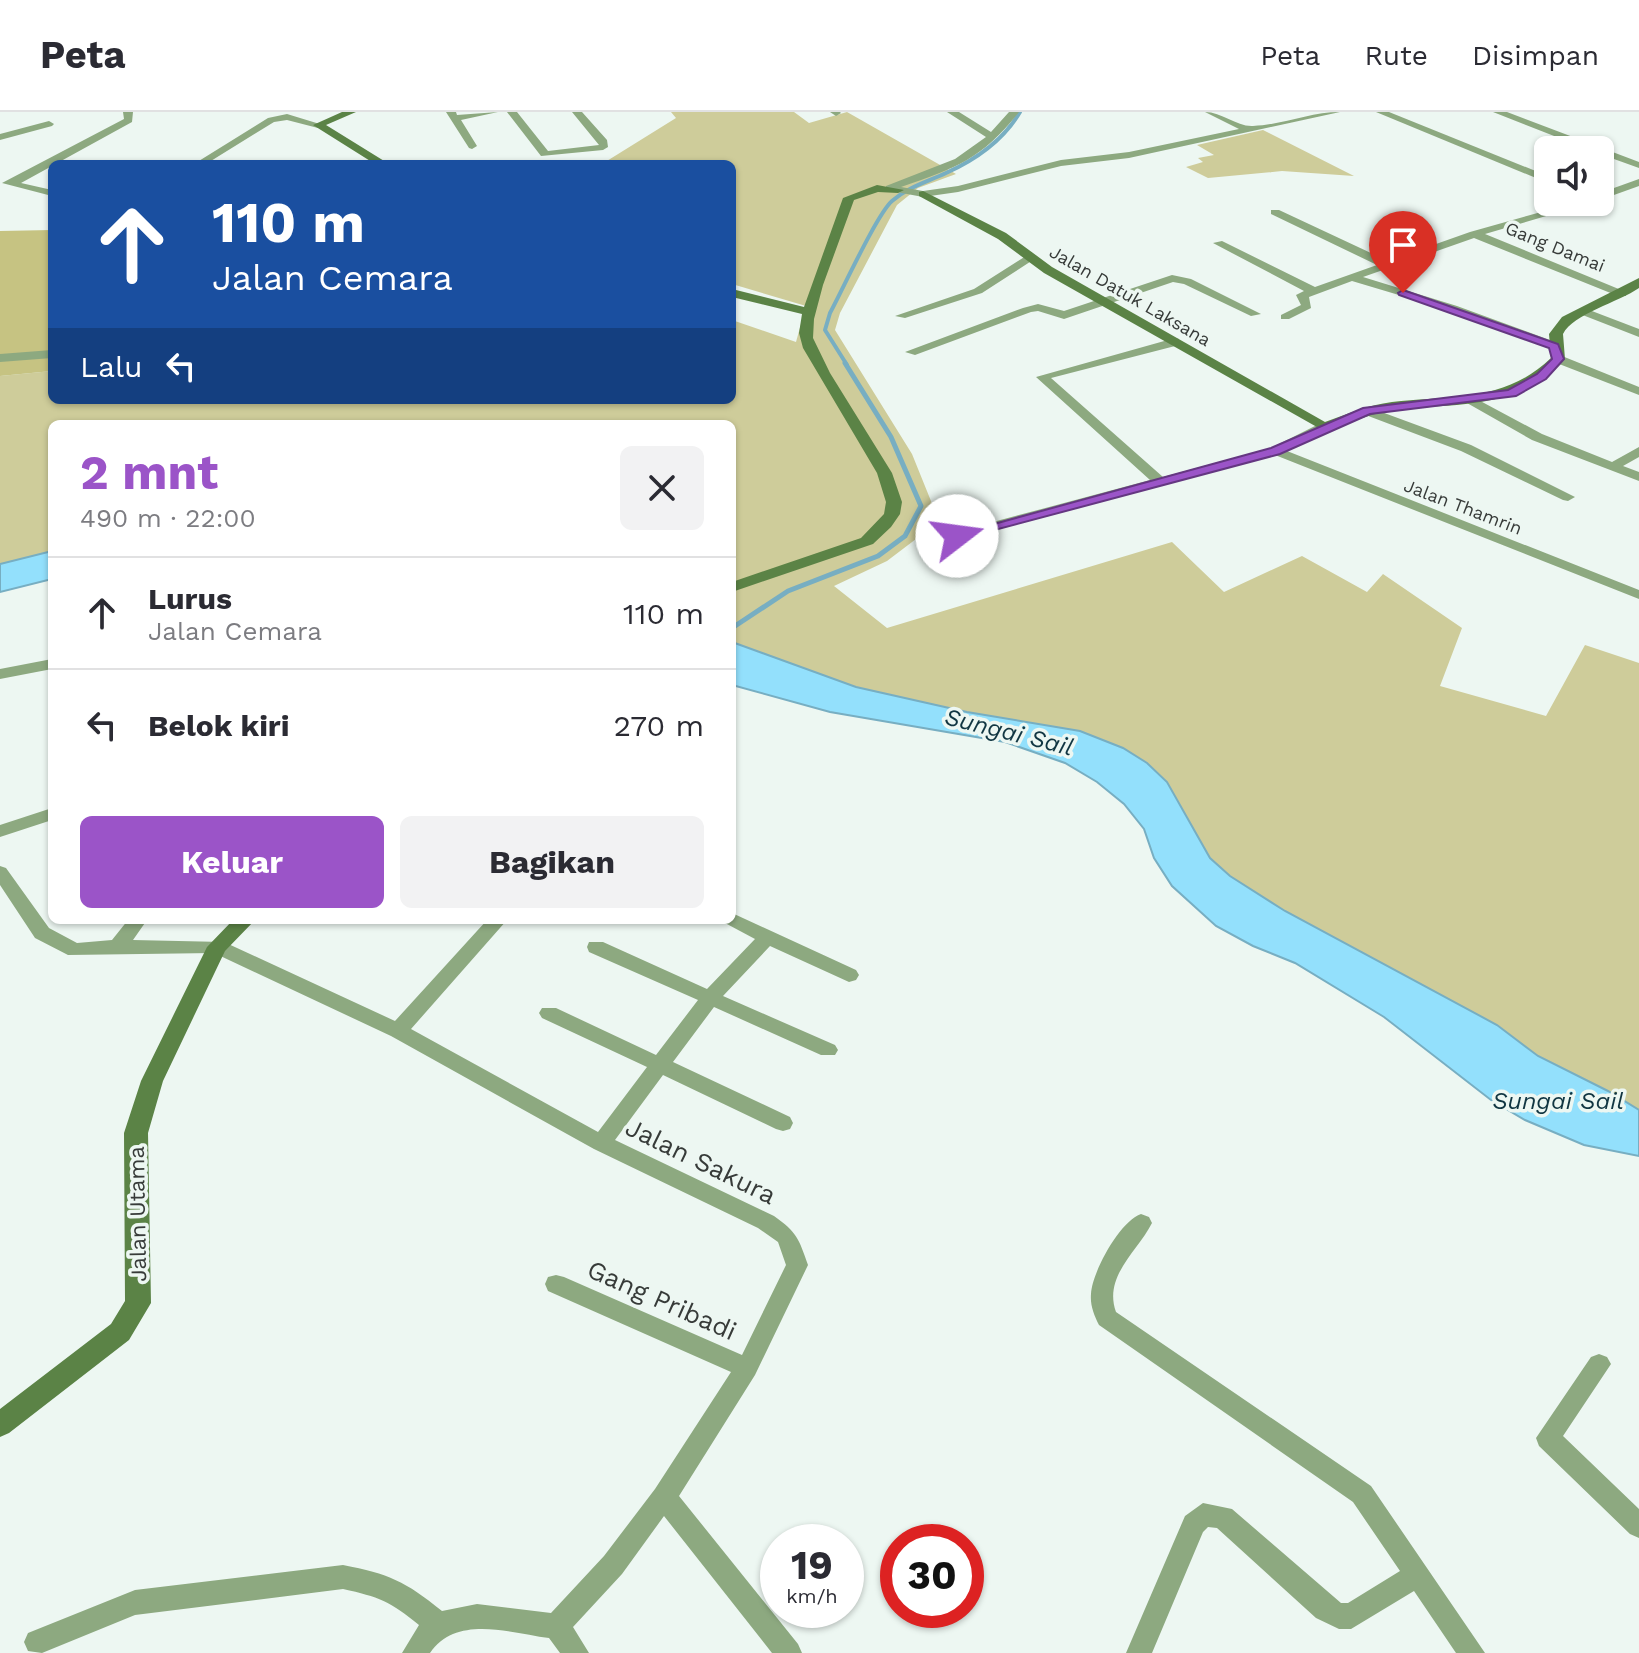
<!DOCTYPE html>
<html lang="id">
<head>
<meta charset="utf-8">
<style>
  body { margin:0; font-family:"Work Sans",sans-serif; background:#f2f2f3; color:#2b2b33; height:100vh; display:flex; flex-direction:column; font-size:30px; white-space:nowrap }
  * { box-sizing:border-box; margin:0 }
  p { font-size:26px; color:#7c7c81 }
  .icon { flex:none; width:44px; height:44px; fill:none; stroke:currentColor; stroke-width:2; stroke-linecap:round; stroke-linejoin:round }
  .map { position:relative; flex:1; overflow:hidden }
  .sheet { position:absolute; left:48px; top:308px; width:688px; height:504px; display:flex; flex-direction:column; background:#fff; border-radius:12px; box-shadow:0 2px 6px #0004 }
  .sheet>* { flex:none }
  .hud { position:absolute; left:48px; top:48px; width:688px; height:244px; border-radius:12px; box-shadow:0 2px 6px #0004; background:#1a4fa0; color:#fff; overflow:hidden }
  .controls { position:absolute; left:1534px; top:24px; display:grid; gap:16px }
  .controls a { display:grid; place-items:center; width:80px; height:80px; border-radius:12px; background:#fff; box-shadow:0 2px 6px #0004; font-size:40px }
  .speed { position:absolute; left:760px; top:1412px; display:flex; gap:16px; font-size:40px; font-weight:700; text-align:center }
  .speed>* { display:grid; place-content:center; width:104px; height:104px; border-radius:50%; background:#fff; box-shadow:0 2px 6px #0004; line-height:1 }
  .speed small { font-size:20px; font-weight:400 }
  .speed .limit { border:12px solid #d22; background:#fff; color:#111 }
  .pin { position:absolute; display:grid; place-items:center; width:68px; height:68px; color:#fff; margin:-82px -34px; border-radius:50% 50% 50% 0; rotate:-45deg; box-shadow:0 0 8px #0007 }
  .pin .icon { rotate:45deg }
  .me { position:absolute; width:88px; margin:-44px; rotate:75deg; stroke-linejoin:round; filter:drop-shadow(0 0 6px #0008) }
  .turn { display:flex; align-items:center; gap:28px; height:168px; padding:0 32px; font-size:36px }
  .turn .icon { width:104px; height:104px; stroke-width:2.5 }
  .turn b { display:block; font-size:56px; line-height:68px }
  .then { display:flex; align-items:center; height:76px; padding:0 32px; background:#0003; gap:16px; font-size:30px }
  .round { display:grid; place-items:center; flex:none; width:84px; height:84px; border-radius:12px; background:#f2f2f3 }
  .summary { display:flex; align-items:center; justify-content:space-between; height:136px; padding:0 32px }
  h1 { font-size:48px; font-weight:700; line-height:60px; color:#9b54c8 }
  .button { display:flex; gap:16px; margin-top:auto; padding:16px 32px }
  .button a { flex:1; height:92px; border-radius:12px; background:#9b54c8; color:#fff; font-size:32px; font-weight:700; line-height:92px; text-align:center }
  .button a+a { background:#f2f2f3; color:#2b2b33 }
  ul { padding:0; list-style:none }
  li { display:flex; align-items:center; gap:24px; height:112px; padding:0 32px; border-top:2px solid #e1e1e2 }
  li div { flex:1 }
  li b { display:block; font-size:30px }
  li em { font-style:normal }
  header { display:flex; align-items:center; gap:48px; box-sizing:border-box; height:112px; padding:0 40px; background:#fff; border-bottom:2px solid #e1e1e2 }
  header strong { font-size:38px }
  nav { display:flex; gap:44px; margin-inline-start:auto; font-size:28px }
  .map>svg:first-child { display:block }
  .green { fill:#cecc9a }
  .forest { fill:#c6c382 }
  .water { fill:#93e0fc; stroke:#77aec2; stroke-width:2 }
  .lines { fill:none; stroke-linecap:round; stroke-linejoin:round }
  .stream-far1 { stroke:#77aec2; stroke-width:4 }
  .stream { stroke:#77aec2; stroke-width:5 }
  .street { fill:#8da980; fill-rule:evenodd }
  .secondary { fill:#5b8346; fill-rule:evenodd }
  .route { fill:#9b54c8; stroke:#653782; stroke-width:2 }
  .labels { text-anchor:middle; stroke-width:7; stroke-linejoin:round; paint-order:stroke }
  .far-street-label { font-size:18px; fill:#373b39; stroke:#edf7f2 }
  .street-label { font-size:22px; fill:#373b39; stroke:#edf7f2 }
  .water-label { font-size:24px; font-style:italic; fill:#113642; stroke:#edf7f2 }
  .near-street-label { font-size:26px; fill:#373b39; stroke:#edf7f2 }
</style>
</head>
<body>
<header>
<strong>Peta</strong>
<nav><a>Peta</a><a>Rute</a><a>Disimpan</a></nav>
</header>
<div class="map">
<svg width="1639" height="1541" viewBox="0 0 1639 1541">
  <rect width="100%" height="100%" fill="#edf7f2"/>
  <g class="green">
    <polygon points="671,0 794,0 809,11 847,0 956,62 918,76 897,93 840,201 835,218 912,342 933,394 916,427 887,449 834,474 887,516 1172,430 1224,480 1302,444 1367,480 1383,462 1462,516 1440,574 1546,604 1585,533 1639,551 1639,998 1608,979 1538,944 1497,913 1285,799 1230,764 1210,746 1167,670 1123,636 1080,619 967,600 856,575 732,530 732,312 52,312 52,439 0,452 0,264 52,259 52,288 732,288 732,208 796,230 806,194 732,172 732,52 602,52 676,6"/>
    <polygon points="1263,18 1354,64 1282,59 1208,66 1186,55 1203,50 1198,46 1214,43 1197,33"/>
  </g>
  <polygon class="forest" points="52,118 52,259 0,264 0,119"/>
  <g class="water">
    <polygon points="52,439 52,467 0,480 0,452"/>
    <polygon points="732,530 856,575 967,600 1080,619 1123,636 1147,651 1167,670 1210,746 1230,764 1285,799 1497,913 1538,944 1608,979 1639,998 1639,1044 1584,1033 1525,1008 1491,988 1384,905 1295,851 1253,834 1216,814 1172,774 1154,746 1144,717 1124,692 1097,670 1065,651 1005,630 830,600 732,573"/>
  </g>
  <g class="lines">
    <path class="stream-far1" d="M847,253L825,218L830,201C842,179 877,102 892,89C908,75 927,70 946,61C977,47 1003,29 1020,0"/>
    <polyline class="stream" points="732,516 788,479 878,444 905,424 921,394 891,325 845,251"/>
    <g class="street">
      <polygon points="123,0 133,0 132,10 21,71 52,78 52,84 2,71 124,7"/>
      <polygon points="446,0 456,0 457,3 498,0 461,8 477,34 472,37 469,36"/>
      <polygon points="507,0 517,0 548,39 599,33 572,0 582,0 607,28 608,35 603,38 541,44"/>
      <polygon points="830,0 840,0 841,1 836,4"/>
      <path d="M947,0H959L991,20L1009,0H1019C983,46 957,56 901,75L923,79L958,74L1061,48L1129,40L1239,17L1205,0C1222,0 1237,15 1253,14C1282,13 1310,0 1340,0L1129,46L1061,54L958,80L923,85L886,78V74L955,47L986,25Z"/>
      <polygon points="1376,0 1389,0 1548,64 1548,71"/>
      <polygon points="1493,0 1507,0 1639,50 1639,56 1600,42 1600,38 1590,38"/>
      <polygon points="287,2 323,13 318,16 287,8 274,10 206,52 194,52 268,6"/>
      <polygon points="49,9 54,12 52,14 0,28 0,22"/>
      <polygon points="1639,67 1639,74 1600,88 1600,81"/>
      <polygon points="1577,90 1594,90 1485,122 1626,180 1626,184 1618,184 1474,126 1363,165 1457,194 1558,231 1558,237 1554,238 1449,198 1352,169 1309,185 1311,196 1289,207 1281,207 1281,203 1301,193 1296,183 1304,179 1213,131 1222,129 1315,175 1377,153 1271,102 1271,98 1279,98 1388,149 1470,120"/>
      <polygon points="1026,144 1036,146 982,181 905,206 895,204 974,177"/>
      <polygon points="1172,163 1191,167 1261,202 1251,204 1184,172 1173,170 1064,207 1038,199 1031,200 915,243 905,240 1023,196 1038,192 1064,199"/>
      <polygon points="1584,196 1639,217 1639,225 1580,202 1578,200"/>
      <polygon points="1175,226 1179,227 1179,233 1051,266 1163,365 1271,336 1319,312 1329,312 1329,318 1287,339 1639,478 1639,487 1275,343 962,427 952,427 952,421 1150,368 1036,265"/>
      <polygon points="52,238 52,246 0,250 0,242"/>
      <polygon points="1554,244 1562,244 1639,275 1639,283 1554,250"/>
      <polygon points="1471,284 1542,322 1612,350 1639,335 1639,345 1623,354 1639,360 1639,369 1532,328 1467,291 1465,288"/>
      <polygon points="1368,295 1471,333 1575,385 1568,389 1563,388 1461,339 1363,302 1362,299"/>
      <polygon points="52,547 52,557 0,567 0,557"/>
      <polygon points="52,696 52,708 0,725 0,713"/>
      <path d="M0,754L6,756L49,816L77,831L112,828L128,808H147L133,828L224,830L395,909L487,808H507L411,917L598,1020L647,955L542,906L539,901L542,896H556L656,943L698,888L589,840L587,835L589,830H603L707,877L755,827L725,811L723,808H732V801L856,858L859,863L856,868L849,870L770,834L723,884L835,933L838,938L835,943H821L714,895L673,950L790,1005L793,1011L790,1017L783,1019L776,1017L663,963L615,1028L774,1104C797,1120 799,1127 808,1153L755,1263L679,1384L798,1532L802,1541H772L664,1404L622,1462L573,1515L589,1541H560L549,1526C511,1521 456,1502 430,1541H402L419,1513C390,1489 379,1485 343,1477L135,1503L42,1541L28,1539L24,1530L28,1521L135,1478L343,1453C389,1462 405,1469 442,1499L477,1492L551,1501L604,1444L655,1377L731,1260L548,1179L545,1172L548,1165L556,1163L564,1165L742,1243L786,1153L778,1130L758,1116L594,1037L391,924L214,841L68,843L35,826L0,773Z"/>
      <path d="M1141,1102L1149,1105L1152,1111C1138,1139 1103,1164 1116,1200L1371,1374L1485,1541H1456L1414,1479L1351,1517H1339L1316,1506L1217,1416L1208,1415L1203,1420L1152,1541H1126L1185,1404L1203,1391L1232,1397L1341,1491H1348L1400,1459L1353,1390L1099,1213C1094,1203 1090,1193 1091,1182C1092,1160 1120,1109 1141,1102Z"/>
      <polygon points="1599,1242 1607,1245 1611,1252 1563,1324 1639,1397 1639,1426 1630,1422 1539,1334 1536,1326 1591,1245"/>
    </g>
    <g class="secondary">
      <polygon points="342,0 356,0 326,13 389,52 375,52 313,13"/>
      <polygon points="877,73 904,78 898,81 878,80 854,88 823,173 814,207 813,226 830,261 892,361 902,390 900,402 891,415 873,432 732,480 732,470 861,426 884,402 886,390 877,361 803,236 799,221 802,202 732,185 732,177 804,195 843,86"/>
      <path d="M923,79L1006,121L1052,155L1325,310C1347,302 1368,293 1392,290C1452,283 1504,291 1551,246L1549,222L1562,205L1639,166V176C1619,190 1573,202 1563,222L1565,247C1519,302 1447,289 1384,300C1363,304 1344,314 1324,319L1044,161L998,127L919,84V80Z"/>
      <polygon points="233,808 255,808 225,839 163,969 148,1021 151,1191 129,1228 9,1321 0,1325 0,1297 111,1212 125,1189 124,1021 141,969 207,835"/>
    </g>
  </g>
  <polygon class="route" points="1403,178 1558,232 1564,247 1546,267 1516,284 1370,302 1280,342 957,428 950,424 1271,336 1363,296 1508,278 1537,262 1552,247 1549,236 1399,183 1398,181"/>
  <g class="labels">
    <g class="far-street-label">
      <text transform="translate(1555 135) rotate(22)" y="6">Gang Damai</text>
      <text transform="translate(1130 184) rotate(30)" y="6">Jalan Datuk Laksana</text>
      <text transform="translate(1463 395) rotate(21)" y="6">Jalan Thamrin</text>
    </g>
    <g class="street-label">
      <text transform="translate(137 1102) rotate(-91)" y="8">Jalan Utama</text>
    </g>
    <g class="water-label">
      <text transform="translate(1009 620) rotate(14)" y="8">Sungai Sail</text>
      <text x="1558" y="997">Sungai Sail</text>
    </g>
    <g class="near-street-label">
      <text transform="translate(701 1049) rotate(26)" y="9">Jalan Sakura</text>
      <text transform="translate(662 1188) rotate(24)" y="9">Gang Pribadi</text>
    </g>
  </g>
</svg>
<div class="controls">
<a><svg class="icon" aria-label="sound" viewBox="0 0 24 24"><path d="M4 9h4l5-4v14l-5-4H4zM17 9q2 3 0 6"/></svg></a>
</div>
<div class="speed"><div>19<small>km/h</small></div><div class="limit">30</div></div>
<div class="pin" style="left:1403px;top:181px;background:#d93025"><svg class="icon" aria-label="arrive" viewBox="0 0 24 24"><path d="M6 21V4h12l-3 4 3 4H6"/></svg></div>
<svg class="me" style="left:957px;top:424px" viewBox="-20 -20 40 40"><circle r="19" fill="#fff"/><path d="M0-13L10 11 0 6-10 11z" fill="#9b54c8"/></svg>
<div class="hud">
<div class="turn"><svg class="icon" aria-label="ahead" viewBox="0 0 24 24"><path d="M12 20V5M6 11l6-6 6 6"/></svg><div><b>110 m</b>Jalan Cemara</div></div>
<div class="then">Lalu<svg class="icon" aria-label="left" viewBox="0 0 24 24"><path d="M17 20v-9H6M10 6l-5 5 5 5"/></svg></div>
</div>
<section class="sheet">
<div class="summary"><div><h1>2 mnt</h1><p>490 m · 22:00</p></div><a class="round"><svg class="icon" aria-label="close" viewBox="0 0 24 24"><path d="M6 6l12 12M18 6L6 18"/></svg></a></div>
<ul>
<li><svg class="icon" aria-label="ahead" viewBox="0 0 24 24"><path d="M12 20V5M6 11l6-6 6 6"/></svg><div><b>Lurus</b><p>Jalan Cemara</p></div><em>110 m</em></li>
<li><svg class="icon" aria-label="left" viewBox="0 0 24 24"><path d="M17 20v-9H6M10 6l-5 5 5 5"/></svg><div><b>Belok kiri</b></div><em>270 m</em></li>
</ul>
<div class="button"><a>Keluar</a><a>Bagikan</a></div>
</section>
</div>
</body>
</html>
